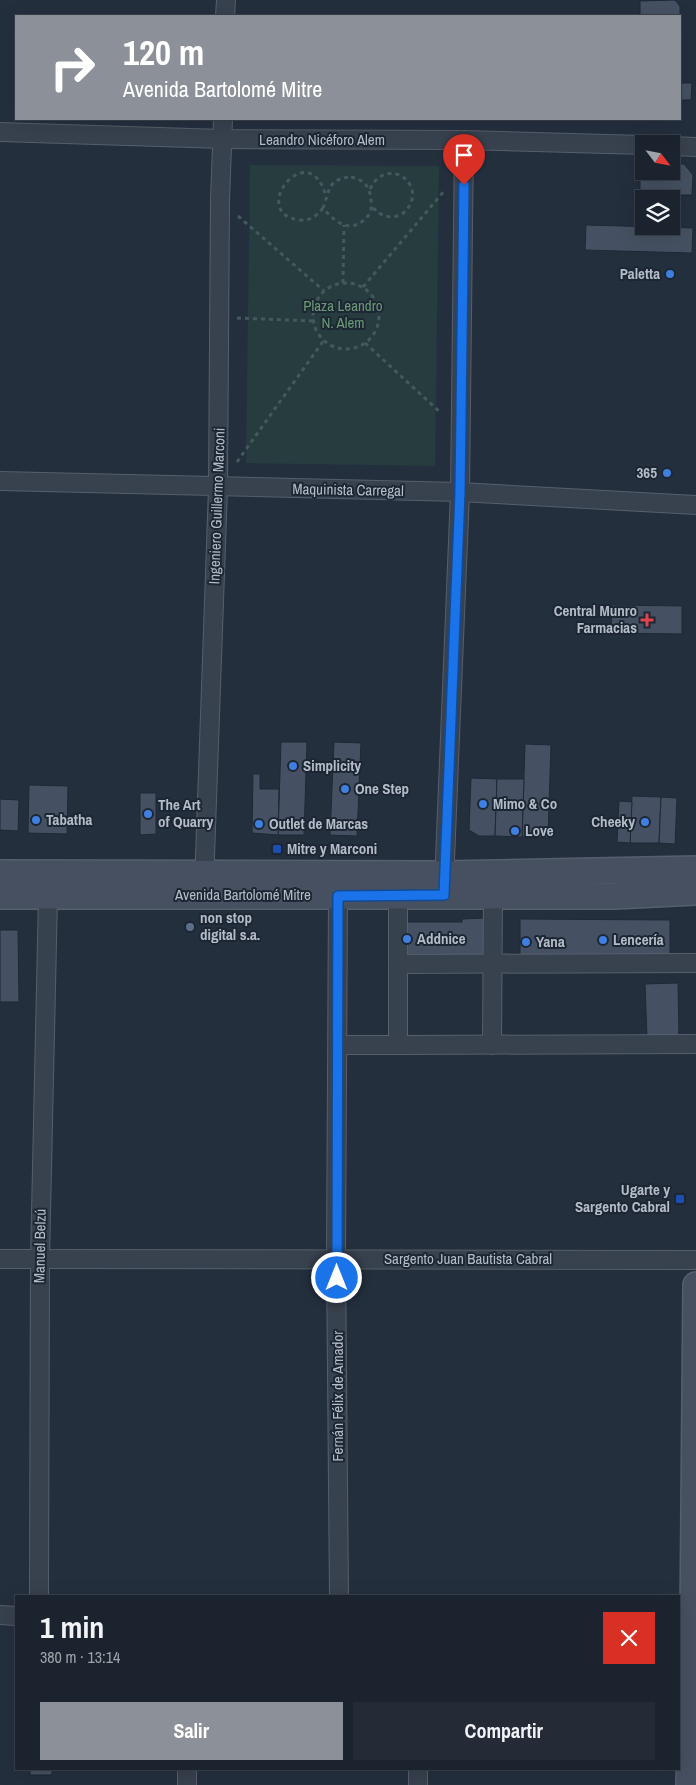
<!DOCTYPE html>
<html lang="es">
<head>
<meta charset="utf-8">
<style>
  body { margin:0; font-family:"Archivo Narrow",sans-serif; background:#242b36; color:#f1f3f6; height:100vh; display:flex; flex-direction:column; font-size:19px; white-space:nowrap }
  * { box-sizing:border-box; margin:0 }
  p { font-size:16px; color:#a0a4aa }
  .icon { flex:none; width:28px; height:28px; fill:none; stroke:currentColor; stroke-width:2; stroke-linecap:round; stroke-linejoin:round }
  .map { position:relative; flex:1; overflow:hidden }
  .panel { position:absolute; left:15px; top:1595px; width:665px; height:175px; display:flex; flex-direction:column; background:#1b232e; border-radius:0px; box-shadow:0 5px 20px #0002,0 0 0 1px #39404a }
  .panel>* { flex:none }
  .hud { position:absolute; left:15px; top:15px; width:666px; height:105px; border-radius:0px; box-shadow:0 5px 20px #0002,0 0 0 1px #39404a; background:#8c9099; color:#fff; overflow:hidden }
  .needle { width:32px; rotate:122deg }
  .tools { position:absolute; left:635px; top:135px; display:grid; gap:10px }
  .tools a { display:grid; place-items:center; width:45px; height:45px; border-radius:0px; background:#1b232e; box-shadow:0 5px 20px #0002,0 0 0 1px #39404a; font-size:25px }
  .pin { position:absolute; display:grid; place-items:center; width:42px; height:42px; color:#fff; margin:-51px -21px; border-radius:50% 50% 50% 0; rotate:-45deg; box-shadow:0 0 5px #0007 }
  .pin .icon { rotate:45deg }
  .me { position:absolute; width:55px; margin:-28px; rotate:0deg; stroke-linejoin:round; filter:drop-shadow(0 0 4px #0008) }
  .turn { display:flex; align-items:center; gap:18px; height:105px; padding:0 25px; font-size:22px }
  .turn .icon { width:65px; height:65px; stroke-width:2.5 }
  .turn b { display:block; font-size:35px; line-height:42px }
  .round { display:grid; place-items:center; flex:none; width:52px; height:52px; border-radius:0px; background:#242b36 }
  .summary { display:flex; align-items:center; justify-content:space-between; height:85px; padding:0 25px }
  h1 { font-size:30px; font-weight:700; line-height:38px }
  .button { display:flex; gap:10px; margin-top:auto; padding:10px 25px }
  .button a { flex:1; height:58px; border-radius:0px; background:#8c9099; color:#fff; font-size:20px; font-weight:700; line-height:58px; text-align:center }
  .button a+a { background:#242b36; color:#f1f3f6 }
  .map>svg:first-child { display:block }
  .green { fill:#263c3f }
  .building { fill:#455162; stroke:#1f2835 }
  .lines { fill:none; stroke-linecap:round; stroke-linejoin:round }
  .street-casing { stroke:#565f6c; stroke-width:20 }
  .secondary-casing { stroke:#565f6c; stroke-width:28 }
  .path { stroke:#44595c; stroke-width:3; stroke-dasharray:4 4; stroke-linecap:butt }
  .street { stroke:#38414e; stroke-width:18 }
  .secondary { stroke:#465061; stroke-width:25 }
  .route-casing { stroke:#114b97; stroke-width:12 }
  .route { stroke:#1a73e8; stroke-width:9 }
  .shop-dot { fill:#3f7fe0; stroke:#1d2633; stroke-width:2 }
  .health-dot { fill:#e0444e; stroke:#1d2633; stroke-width:2 }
  .transit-dot { fill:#1a4fb4; stroke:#1d2633; stroke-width:2 }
  .service-dot { fill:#5c6f8a; stroke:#1d2633; stroke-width:2 }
  .labels { text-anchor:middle; stroke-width:4; stroke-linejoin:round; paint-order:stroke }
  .street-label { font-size:15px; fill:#b4bcc9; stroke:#1d2633 }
  .poi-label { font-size:15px; font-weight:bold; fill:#b4bcc9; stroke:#1d2633; text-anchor:start }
  .park-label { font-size:15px; fill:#6b9a76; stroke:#1d2633 }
</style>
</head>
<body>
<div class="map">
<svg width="696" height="1785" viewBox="0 0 696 1785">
  <rect width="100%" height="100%" fill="#242f3e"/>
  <polygon class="green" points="250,165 439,166 435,466 246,463"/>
  <g class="building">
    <polygon points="675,0 680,6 680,29 680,16 640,16 640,1"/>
    <polygon points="680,83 692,83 691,100 680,100"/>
    <polygon points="640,164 644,164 644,171 671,171 671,164 684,164 693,175 692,195 640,195"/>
    <polygon points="586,225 693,228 692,253 585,250"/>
    <polygon points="612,605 682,606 682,634 611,633"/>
    <polygon points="281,742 307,742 304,835 278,835"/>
    <polygon points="334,742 361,743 357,836 330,835"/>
    <polygon points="525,744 551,745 548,838 522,837"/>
    <polygon points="253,774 260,774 260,789 279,789 278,835 252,833"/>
    <polygon points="471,778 497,779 495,836 479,836 469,830"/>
    <polygon points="497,779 524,779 522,837 495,836"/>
    <polygon points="29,785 68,786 67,834 28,833"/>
    <polygon points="140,793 156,793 156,834 140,835"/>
    <polygon points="632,796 661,797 659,843 630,843"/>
    <polygon points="661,797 677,798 675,844 659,843"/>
    <polygon points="0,799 19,800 18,831 0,830"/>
    <polygon points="619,801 632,802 630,843 617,842"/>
    <polygon points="485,918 485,957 404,958 404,922 462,922 462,919"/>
    <polygon points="520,919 670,920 670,956 520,956"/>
    <polygon points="0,930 18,930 19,1002 0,1002"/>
    <polygon points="678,983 679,1039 647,1038 645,984"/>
    <rect x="30" y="1769" width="22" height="6"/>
  </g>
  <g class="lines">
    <defs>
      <g id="street">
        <polyline points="225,16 226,0"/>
        <polyline points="0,132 223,139 464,140 644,145"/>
        <polyline points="671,146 696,147"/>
        <polyline points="0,481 460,492 696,505"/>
        <polyline points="444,884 460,492 464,140"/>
        <polyline points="204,885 218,488 220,200 223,119"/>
        <polyline points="398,894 398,1045 696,1044"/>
        <polyline points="338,896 336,1258 339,1596"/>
        <polyline points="398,964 696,963"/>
        <polyline points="338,1045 398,1045"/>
        <polyline points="492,1045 493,896"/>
        <polyline points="0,1259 696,1260"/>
        <polyline points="39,1596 40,1259 48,896"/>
        <polyline points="0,1615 16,1616"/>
        <polyline points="187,1769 187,1785"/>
        <polyline points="418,1785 418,1769"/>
      </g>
      <g id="secondary">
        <polyline points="0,873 444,874 696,869"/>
        <polyline points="0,896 615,896 696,892"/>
        <polyline points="689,1785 693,1624 696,1285"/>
      </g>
    </defs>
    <use href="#street" class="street-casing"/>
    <use href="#secondary" class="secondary-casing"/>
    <g class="path">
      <path d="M351,177C370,181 372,194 371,212C355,235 338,226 323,208C330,190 327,179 351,177Z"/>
      <path d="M370,189C388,152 434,189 401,215C389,219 379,216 372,206"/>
      <path d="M323,208C317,216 310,221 299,220C248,213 307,137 325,193"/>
      <polyline points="238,216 324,291"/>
      <polyline points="343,283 344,225"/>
      <circle cx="346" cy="316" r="33"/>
      <polyline points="363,287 445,190"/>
      <polyline points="237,318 313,321"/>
      <polyline points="365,343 441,413"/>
      <polyline points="237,462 324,340"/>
    </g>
    <use href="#street" class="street"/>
    <use href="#secondary" class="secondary"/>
  </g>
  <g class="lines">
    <defs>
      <polyline id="route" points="337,1278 338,896 444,895 460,492 464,185"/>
    </defs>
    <use href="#route" class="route-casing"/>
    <use href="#route" class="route"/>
  </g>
  <g class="shop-dot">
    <circle cx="670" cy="274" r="5"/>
    <circle cx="667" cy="473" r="5"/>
    <circle cx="293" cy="766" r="5"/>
    <circle cx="345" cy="789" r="5"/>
    <circle cx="483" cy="804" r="5"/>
    <circle cx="148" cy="814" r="5"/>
    <circle cx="36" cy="820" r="5"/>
    <circle cx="645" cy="822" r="5"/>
    <circle cx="259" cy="824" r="5"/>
    <circle cx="515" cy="831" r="5"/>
    <circle cx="407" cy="939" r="5"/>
    <circle cx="603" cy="940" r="5"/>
    <circle cx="526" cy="942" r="5"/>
  </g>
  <path class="health-dot" d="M644.5 612.5h5v5h5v5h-5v5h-5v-5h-5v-5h5z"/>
  <g class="transit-dot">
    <rect x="272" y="844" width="10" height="10" rx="2.5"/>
    <rect x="675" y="1194" width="10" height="10" rx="2.5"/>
  </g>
  <circle class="service-dot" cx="190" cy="927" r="5"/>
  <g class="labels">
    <g class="street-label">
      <text x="322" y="145">Leandro Nicéforo Alem</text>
      <text transform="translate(348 490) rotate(1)" y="5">Maquinista Carregal</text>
      <text transform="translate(217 506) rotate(-88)" y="5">Ingeniero Guillermo Marconi</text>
      <text x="243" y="900">Avenida Bartolomé Mitre</text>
      <text transform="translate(40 1246) rotate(-89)" y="5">Manuel Belzú</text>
      <text x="468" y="1264">Sargento Juan Bautista Cabral</text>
      <text transform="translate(338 1396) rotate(-90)" y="5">Fernán Félix de Amador</text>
    </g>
    <g class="poi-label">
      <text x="660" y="279" text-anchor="end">Paletta</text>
      <text x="657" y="478" text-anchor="end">365</text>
      <text x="637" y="616" text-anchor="end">Central Munro<tspan x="637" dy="17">Farmacias</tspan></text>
      <text x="303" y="771">Simplicity</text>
      <text x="355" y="794">One Step</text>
      <text x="493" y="809">Mimo &amp; Co</text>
      <text x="158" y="810">The Art<tspan x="158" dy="17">of Quarry</tspan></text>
      <text x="46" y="825">Tabatha</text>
      <text x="635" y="827" text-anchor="end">Cheeky</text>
      <text x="269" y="829">Outlet de Marcas</text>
      <text x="525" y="836">Love</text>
      <text x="287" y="854">Mitre y Marconi</text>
      <text x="200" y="923">non stop<tspan x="200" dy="17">digital s.a.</tspan></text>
      <text x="417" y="944">Addnice</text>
      <text x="613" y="945">Lencería</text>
      <text x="536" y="947">Yana</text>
      <text x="670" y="1195" text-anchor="end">Ugarte y<tspan x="670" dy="17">Sargento Cabral</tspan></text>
    </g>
    <g class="park-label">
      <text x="343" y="311">Plaza Leandro<tspan x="343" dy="17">N. Alem</tspan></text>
    </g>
  </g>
</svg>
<div class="tools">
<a><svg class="needle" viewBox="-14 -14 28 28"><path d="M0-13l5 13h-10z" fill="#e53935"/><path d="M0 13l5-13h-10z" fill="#a0a4aa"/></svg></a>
<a><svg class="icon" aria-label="layers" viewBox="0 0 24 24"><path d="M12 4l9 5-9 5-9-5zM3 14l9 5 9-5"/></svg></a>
</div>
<div class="pin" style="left:464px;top:185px;background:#d93025"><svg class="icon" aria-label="arrive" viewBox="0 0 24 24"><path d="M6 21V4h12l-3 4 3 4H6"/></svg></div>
<svg class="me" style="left:337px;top:1278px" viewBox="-20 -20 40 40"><circle r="17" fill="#1a73e8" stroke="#fff" stroke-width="3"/><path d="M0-11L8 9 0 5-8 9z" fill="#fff"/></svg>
<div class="hud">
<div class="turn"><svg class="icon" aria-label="right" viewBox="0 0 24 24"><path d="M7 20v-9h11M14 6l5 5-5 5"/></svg><div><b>120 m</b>Avenida Bartolomé Mitre</div></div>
</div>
<section class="panel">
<div class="summary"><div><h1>1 min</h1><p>380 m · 13:14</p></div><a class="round" style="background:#d93025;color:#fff"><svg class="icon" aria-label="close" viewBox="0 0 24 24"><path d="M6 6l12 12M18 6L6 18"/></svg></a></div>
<div class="button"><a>Salir</a><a>Compartir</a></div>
</section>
</div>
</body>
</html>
